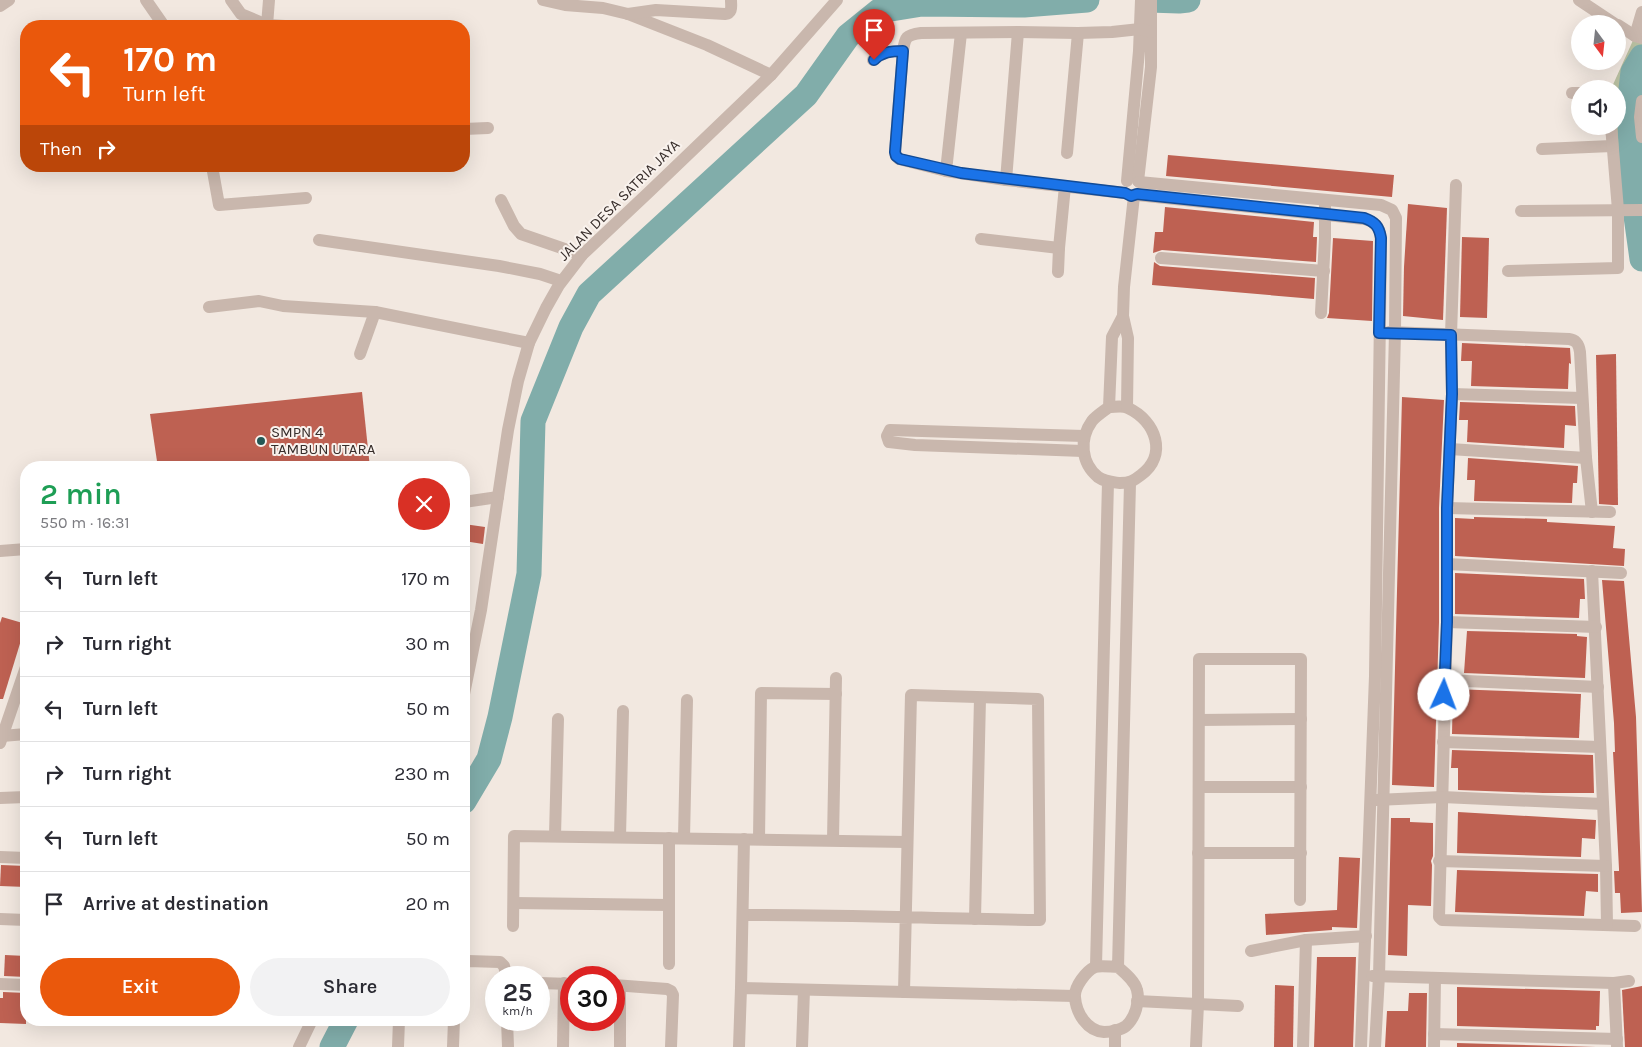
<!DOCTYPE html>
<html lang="en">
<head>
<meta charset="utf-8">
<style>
  body { margin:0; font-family:Karla,sans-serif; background:#f2f2f3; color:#2b2b33; height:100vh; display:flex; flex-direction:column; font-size:19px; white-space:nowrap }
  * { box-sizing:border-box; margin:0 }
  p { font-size:16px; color:#7c7c81 }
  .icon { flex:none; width:28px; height:28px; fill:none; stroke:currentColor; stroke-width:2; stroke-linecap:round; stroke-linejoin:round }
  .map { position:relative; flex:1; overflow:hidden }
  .drawer { position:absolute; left:20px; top:461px; width:450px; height:565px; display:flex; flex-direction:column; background:#fff; border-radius:20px; box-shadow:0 5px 20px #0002 }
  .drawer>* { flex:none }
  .hud { position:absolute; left:20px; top:20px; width:450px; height:152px; border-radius:20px; box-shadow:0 5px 20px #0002; background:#ea580c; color:#fff; overflow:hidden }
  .needle { width:32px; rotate:165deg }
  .buttons { position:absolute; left:1571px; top:15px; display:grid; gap:10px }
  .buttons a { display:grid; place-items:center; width:55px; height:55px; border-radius:50%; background:#fff; box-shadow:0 5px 20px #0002; font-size:25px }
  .speed { position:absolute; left:485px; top:966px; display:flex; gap:10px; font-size:25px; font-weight:700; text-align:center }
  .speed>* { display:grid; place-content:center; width:65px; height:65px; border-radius:50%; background:#fff; box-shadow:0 5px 20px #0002; line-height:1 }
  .speed small { font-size:12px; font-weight:400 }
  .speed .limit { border:8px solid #d22; background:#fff; color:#111 }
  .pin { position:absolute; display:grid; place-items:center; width:42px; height:42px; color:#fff; margin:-51px -21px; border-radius:50% 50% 50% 0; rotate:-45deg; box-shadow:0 0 5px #0007 }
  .pin .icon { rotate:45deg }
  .me { position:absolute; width:55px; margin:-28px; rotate:2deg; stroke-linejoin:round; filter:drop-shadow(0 0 4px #0008) }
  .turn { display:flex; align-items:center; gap:18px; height:105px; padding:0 20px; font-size:22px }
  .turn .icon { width:65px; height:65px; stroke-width:2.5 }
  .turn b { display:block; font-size:35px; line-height:42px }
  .then { display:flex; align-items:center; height:48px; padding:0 20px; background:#0003; gap:10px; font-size:19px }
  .round { display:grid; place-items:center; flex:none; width:52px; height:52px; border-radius:26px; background:#f2f2f3 }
  .head { display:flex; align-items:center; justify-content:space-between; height:85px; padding:0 20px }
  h1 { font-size:30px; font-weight:600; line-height:38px; color:#1e9e55 }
  .primary-button { display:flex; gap:10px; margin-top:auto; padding:10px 20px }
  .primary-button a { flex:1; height:58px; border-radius:30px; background:#ea580c; color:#fff; font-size:20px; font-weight:600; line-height:58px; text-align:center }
  .primary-button a+a { background:#f2f2f3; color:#2b2b33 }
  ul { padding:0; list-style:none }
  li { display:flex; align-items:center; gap:15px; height:65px; padding:0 20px; border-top:1px solid #e1e1e2 }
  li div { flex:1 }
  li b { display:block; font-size:19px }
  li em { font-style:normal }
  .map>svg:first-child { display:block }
  .green { fill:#b9c0a1 }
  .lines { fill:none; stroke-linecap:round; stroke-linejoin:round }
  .river { stroke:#81adaa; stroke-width:25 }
  .building { fill:#be6152 }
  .minor { stroke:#c9b7ad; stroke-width:12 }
  .tertiary { stroke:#c9b7ad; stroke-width:12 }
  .route-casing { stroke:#114b97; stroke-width:12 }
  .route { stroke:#1a73e8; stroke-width:9 }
  .poi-dot { fill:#235755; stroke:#f9f2ed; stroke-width:2 }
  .labels { text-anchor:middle; stroke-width:4; stroke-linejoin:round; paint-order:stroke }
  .street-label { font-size:15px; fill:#382e2b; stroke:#f9f2ed }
  .poi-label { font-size:15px; fill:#382e2b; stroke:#f9f2ed; text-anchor:start }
</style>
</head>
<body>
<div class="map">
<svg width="1642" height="1047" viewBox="0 0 1642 1047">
  <rect width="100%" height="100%" fill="#f2e8e0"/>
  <polygon class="green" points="1635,36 1642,38 1642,260 1635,210 1618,210 1611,126 1618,126 1618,89 1611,89"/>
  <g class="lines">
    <g class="river">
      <polyline points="1149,0 1179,1 1188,0"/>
      <polyline points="1642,57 1633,72 1629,106 1634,202 1642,259"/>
      <polyline points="464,801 489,759 500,717 529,574 533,421 571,327 589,294 806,95 848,36 879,11 922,4 1024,5 1087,0"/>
      <polyline points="332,1047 346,1020"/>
    </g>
  </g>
  <g class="building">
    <polygon points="1168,155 1394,175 1392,197 1166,176"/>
    <polygon points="1408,204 1447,208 1443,320 1403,316 1404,267"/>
    <polygon points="1165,207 1314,222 1313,237 1317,237 1316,262 1162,250 1153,253 1155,232 1163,232"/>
    <polygon points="1462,237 1489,238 1487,318 1460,317"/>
    <polygon points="1333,238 1373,241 1372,321 1327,318 1329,313"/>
    <polygon points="1154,262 1160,266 1315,278 1314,299 1152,285"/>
    <polygon points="1462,343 1570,348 1571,364 1569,363 1568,389 1471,386 1472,361 1461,361"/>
    <polygon points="1616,354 1618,505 1613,505 1599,504 1596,355"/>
    <polygon points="362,392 370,468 158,468 150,414"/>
    <polygon points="1402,397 1444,400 1439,508 1439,622 1434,787 1392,785"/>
    <polygon points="1460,402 1575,406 1576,426 1565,425 1564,448 1467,442 1468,420 1459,420"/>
    <polygon points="1468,458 1578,466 1577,483 1573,483 1572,503 1474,501 1475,480 1467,480"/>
    <polygon points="1474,517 1547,519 1547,522 1615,526 1613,548 1625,549 1624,566 1455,556 1455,518 1474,519"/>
    <polygon points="464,524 485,527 483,544 464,541"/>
    <polygon points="1455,573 1584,579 1585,599 1580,599 1579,618 1455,614"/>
    <polygon points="1602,580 1624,581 1636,717 1642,912 1621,913 1620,893 1615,893 1614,871 1619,871 1619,869 1613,752 1615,752 1614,723"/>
    <polygon points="2,617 26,624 3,699 0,699 0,623"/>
    <polygon points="1467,631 1577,634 1577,636 1587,637 1585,678 1464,673"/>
    <polygon points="1453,689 1581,694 1579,738 1452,734"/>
    <polygon points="1452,750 1593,755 1594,793 1543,793 1458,790 1458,768 1451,768"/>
    <polygon points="1458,812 1596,820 1595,839 1582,838 1581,857 1457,853"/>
    <polygon points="1391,818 1410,818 1410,822 1433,823 1433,856 1431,861 1432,865 1431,906 1408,905 1407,956 1388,955"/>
    <polygon points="1339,857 1360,858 1357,928 1332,927 1332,930 1266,935 1265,914 1337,910"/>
    <polygon points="1,865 26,866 26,887 0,886"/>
    <polygon points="1457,870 1598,874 1598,892 1586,891 1584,916 1455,912"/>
    <polygon points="5,955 26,956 26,977 4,976"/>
    <polygon points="1317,957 1356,957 1353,1047 1314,1047"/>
    <polygon points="1275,985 1294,986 1293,1047 1274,1047"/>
    <polygon points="1642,986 1642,1047 1625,1047 1622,990"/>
    <polygon points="1457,987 1600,991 1599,1026 1596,1026 1596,1030 1457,1026"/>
    <polygon points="3,992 26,993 26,1024 0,1023 0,998 3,998"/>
    <polygon points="1409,993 1427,993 1426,1047 1385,1047 1387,1011 1408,1011"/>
    <polygon points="1457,1043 1596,1047 1457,1047"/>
  </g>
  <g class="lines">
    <g class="minor">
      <polyline points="146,0 164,26"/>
      <polyline points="231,0 241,14 267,25 285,26"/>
      <polyline points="543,0 565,5 603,8 628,14 707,45 771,75"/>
      <polyline points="1579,0 1615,24"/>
      <polyline points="0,6 9,0"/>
      <path d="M628,14L656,10L725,14C733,13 731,6 731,0"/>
      <polyline points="267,25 269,0"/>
      <polyline points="1618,25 1635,36 1642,38"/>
      <polyline points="1635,36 1642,12"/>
      <path d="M873,60C883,52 890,51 903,51"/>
      <polyline points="1572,93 1580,93"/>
      <polyline points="1642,101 1640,117 1642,137"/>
      <polyline points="464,129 488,128"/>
      <polyline points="1542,149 1612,146"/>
      <polyline points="1067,153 1078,33"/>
      <polyline points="212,166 219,205 306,198"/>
      <polyline points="946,171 961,33"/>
      <polyline points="1006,180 1018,32"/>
      <polyline points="1127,181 1139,51 1141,0"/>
      <polyline points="1138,181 1151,67 1151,0"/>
      <polyline points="1139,182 1381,205 1392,210 1396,218 1395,332 1379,976 1375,1047"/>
      <polyline points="1456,185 1451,335 1452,394 1447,508 1447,622 1439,917 1442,920 1635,926"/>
      <path d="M1125,193L1006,180L946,171L899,159L896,156L895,152L903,51C905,37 906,35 921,33L1018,32L1078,33L1112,32L1140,29L1151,32"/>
      <path d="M1137,195L1364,219C1378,222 1381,230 1381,244L1375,676L1361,1047"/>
      <polyline points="501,200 514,226 521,234 582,255"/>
      <polyline points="1521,211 1642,210"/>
      <polyline points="981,239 1059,248"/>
      <polyline points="319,240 499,266 540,274 561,281"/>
      <polyline points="1161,258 1324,271"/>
      <polyline points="1508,271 1618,268 1618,210 1611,126"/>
      <polyline points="1058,272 1059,248 1065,186"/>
      <polyline points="209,307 259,301 283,306 375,312 529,343"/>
      <polyline points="1321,313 1325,238 1325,206"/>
      <path d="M1389,332L1569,339C1577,340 1579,345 1580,352L1586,458L1592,512"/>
      <polyline points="360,354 375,312"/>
      <polyline points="1452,394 1582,398"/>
      <path d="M1109,407C1115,407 1123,405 1128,408C1156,421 1168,455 1141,475C1133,481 1130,483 1120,483C1112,482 1105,482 1098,477C1081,463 1079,439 1092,421C1096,416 1104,411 1109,407L1112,337L1123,316"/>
      <polyline points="1127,407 1128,338 1123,316 1124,287 1134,196"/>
      <polyline points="1450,449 1586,458"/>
      <polyline points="1083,451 915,445 889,442 887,436 890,430 1084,436"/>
      <polyline points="464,502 498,497"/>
      <polyline points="1447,508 1610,512"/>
      <polyline points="0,551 26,549"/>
      <polyline points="1447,564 1621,573"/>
      <polyline points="1592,571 1606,866 1607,925"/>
      <polyline points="1447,622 1596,627"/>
      <polyline points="1445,680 1598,687"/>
      <polyline points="1199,720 1301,719"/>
      <polyline points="2,736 26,734"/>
      <polyline points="1443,742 1600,747"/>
      <polyline points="0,743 26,667"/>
      <polyline points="1199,787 1301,787"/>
      <polyline points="0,798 26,797"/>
      <polyline points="1376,800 1442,797 1603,804"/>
      <polyline points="555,836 558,719"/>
      <polyline points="620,837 623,711"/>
      <polyline points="684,838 687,700"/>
      <polyline points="759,839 761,693 836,694"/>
      <polyline points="833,840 836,678"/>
      <polyline points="1198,853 1301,853"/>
      <polyline points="0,857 26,858"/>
      <polyline points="1439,861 1606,866"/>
      <polyline points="514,903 669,905"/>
      <path d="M743,915C842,914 941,919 1040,920L1038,699L911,695C908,794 906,893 904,992"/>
      <polyline points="0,919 26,920"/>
      <polyline points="975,919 980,698"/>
      <polyline points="513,926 514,836 907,842"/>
      <polyline points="1251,951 1306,940 1366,936"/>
      <polyline points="464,964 468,961 500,962 504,966 507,978"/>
      <polyline points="669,964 669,838"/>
      <polyline points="1096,966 1108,482"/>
      <path d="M1118,967C1111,967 1101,965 1095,967C1086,971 1074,987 1075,997C1076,1013 1087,1031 1104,1032C1111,1032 1121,1030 1126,1026C1135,1018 1140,1002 1137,990C1135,981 1125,973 1118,967L1130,483"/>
      <polyline points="1372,976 1614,983 1629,981"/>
      <polyline points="539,983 571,984"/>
      <polyline points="1614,983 1617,1047"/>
      <polyline points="0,984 26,985"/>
      <polyline points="614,985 667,989 671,991 673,995 671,1047"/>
      <polyline points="620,986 620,1047"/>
      <polyline points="741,988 744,839"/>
      <polyline points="1137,1001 1238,1006"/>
      <polyline points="507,1020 508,1047"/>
      <polyline points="1434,1034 1617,1039"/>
      <polyline points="398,1047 399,1020"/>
      <polyline points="453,1047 454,1020"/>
      <polyline points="563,1047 564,983"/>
      <polyline points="739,1047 741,988 1074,996"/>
      <polyline points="802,1047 804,990"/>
      <polyline points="1115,1047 1115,1030"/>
      <polyline points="1196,1047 1198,1004 1199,659 1301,659 1300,900"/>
      <polyline points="1303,1047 1306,940"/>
      <polyline points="1434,1047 1435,978"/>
    </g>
    <g class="tertiary">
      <polyline points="464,694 481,610 508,430 518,381 529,343 546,308 559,285 582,255 649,192 771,75 837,0"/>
      <polyline points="299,1047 312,1020"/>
    </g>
  </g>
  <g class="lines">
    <defs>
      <path id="route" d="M874,60C882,52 891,51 903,51L895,152L896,156L900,159L961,173L1125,193L1131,196L1137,194L1364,218C1375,222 1379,226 1381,238L1379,333L1451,335L1452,394L1447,508V622L1444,695"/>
    </defs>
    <use href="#route" class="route-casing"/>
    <use href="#route" class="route"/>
  </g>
  <circle class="poi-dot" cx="261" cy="441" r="5"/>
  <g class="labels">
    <g class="street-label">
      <text transform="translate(619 200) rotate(-45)" y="5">JALAN DESA SATRIA JAYA</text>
    </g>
    <g class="poi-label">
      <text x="271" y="437">SMPN 4<tspan x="271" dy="17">TAMBUN UTARA</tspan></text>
    </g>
  </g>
</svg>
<div class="buttons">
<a><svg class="needle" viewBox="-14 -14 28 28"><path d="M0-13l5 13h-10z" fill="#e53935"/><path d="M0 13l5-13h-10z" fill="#7c7c81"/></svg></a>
<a><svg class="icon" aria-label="sound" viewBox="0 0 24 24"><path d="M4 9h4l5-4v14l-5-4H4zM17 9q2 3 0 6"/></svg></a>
</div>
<div class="speed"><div>25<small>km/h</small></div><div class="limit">30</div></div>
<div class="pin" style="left:874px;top:60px;background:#d93025"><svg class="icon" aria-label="arrive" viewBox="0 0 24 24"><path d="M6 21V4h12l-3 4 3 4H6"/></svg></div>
<svg class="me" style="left:1444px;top:695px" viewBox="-20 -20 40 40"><circle r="19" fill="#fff"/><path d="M0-13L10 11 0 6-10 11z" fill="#1a73e8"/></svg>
<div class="hud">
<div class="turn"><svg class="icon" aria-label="left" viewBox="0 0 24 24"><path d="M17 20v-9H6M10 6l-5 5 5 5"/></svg><div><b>170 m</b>Turn left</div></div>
<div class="then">Then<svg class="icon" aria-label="right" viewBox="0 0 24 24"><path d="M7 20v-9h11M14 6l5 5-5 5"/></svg></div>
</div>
<section class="drawer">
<div class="head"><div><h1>2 min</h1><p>550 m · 16:31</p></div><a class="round" style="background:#d93025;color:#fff"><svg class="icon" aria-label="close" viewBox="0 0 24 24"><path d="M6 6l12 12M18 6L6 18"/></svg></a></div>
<ul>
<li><svg class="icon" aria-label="left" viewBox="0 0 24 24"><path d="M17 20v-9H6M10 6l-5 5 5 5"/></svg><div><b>Turn left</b></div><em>170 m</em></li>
<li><svg class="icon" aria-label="right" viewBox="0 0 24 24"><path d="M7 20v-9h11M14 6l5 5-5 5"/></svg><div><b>Turn right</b></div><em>30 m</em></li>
<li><svg class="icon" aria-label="left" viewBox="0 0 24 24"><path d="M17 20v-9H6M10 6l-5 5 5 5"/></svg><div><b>Turn left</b></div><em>50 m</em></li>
<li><svg class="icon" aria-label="right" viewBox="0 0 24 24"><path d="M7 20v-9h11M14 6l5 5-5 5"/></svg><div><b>Turn right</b></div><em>230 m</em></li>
<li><svg class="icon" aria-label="left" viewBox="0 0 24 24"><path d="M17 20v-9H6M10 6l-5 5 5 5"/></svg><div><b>Turn left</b></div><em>50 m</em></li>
<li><svg class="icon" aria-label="arrive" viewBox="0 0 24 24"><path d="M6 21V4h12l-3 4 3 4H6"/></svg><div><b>Arrive at destination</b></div><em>20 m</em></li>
</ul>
<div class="primary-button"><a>Exit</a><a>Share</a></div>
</section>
</div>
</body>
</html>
